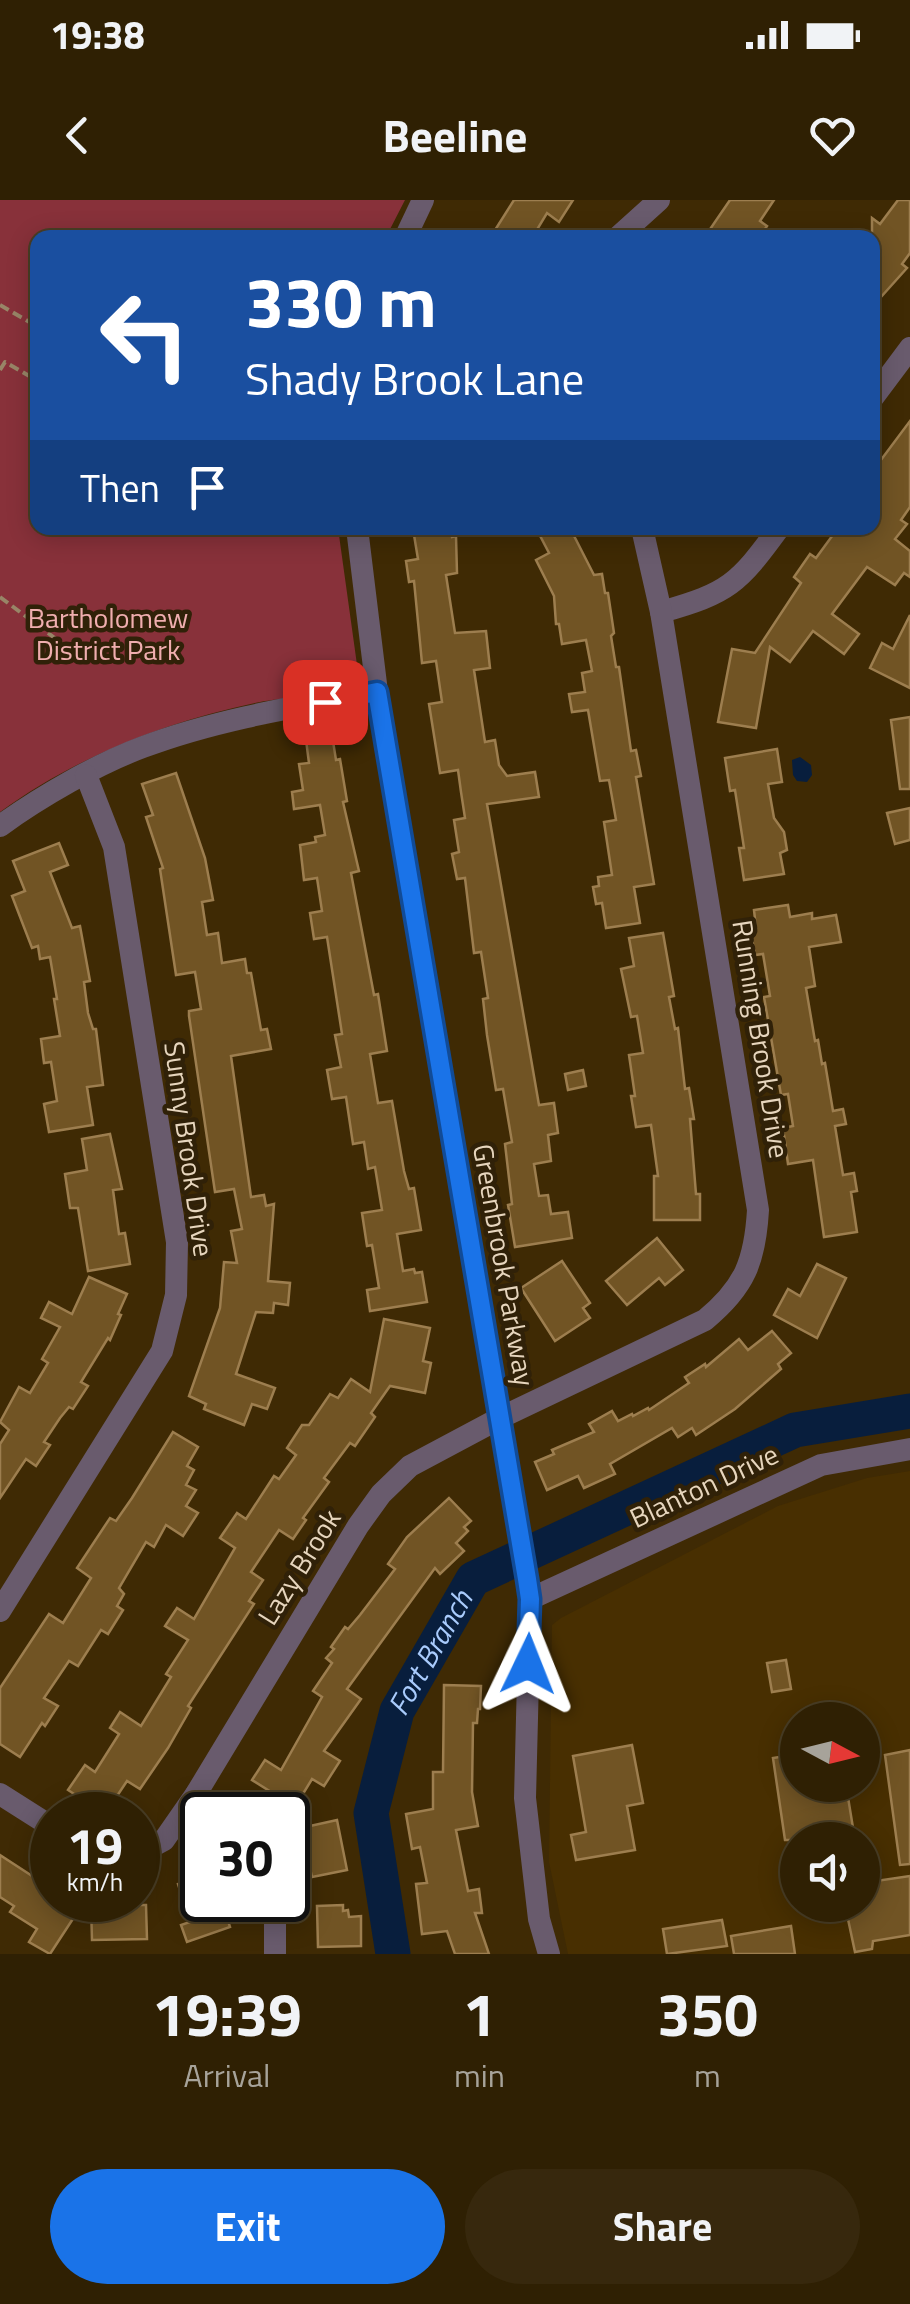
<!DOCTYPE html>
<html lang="en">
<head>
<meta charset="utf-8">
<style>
  body { margin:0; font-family:"Titillium Web",sans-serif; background:#37280d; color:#f1f3f6; height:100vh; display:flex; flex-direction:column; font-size:38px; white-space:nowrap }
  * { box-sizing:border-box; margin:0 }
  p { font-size:32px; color:#a7a39a }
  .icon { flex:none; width:55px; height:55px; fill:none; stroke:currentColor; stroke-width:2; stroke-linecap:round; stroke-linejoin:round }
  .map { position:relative; height:1754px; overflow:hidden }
  .panel { display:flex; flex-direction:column; background:#2f2003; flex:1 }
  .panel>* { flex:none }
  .guide { position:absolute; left:30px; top:30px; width:850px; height:305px; border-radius:20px; box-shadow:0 5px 25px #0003,0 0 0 2px #4a3e25; background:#1a4fa0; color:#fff; overflow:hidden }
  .needle { width:65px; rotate:97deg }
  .fabs { position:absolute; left:780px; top:1502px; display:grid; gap:20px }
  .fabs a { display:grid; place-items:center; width:100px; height:100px; border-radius:50%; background:#2f2003; box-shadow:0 5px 25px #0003,0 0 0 2px #4a3e25; font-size:50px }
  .speed { position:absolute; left:30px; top:1592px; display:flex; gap:20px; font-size:50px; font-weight:700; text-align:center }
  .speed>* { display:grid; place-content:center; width:130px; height:130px; border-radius:50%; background:#2f2003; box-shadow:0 5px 25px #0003,0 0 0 2px #4a3e25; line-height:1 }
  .speed small { font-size:25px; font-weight:400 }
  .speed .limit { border:5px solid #111; border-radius:15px; background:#fff; color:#111 }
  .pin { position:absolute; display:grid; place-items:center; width:85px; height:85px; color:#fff; margin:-42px; border-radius:20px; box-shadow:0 5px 15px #0006 }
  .me { position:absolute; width:110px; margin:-55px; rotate:2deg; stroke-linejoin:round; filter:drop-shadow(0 0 8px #0008) }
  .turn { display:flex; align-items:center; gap:35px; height:210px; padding:0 50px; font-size:45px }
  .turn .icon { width:130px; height:130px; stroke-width:2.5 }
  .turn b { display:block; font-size:70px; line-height:85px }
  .then { display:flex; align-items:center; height:95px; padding:0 50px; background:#0003; gap:20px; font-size:38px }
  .eta { display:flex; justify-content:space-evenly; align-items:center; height:170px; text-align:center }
  .eta b { font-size:60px; font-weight:700; line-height:70px }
  .button { display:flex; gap:20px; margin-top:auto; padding:20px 50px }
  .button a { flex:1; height:115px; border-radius:60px; background:#1a73e8; color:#fff; font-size:40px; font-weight:700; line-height:115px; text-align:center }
  .button a+a { background:#37280d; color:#f1f3f6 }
  .status { display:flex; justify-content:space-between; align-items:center; height:70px; padding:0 50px; background:#2f2003; direction:ltr }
  .status svg { height:28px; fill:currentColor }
  header { display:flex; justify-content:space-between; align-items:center; height:130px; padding:0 50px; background:#2f2003; font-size:45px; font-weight:700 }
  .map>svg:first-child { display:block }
  .built { fill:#482f01; fill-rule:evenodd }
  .green { fill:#88313a }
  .water { fill:#081e3d }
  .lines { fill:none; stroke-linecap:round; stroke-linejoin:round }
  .river { stroke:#081e3d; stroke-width:35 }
  .building { fill:#715424; stroke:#9d7e4f; stroke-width:2.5 }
  .path { stroke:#988567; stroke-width:4; stroke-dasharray:10 5; stroke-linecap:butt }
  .minor { stroke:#695b6d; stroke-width:22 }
  .route-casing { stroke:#114b97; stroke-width:25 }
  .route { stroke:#1a73e8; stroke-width:18 }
  .labels { text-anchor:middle; stroke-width:9; stroke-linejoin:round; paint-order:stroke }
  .park-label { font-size:28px; fill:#f0aeaf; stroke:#302108 }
  .street-label { font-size:28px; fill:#e6d5bd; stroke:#302108 }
  .water-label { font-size:30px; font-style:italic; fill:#a9cbfc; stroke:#302108 }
</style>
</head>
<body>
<div class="status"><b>19:38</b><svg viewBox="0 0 49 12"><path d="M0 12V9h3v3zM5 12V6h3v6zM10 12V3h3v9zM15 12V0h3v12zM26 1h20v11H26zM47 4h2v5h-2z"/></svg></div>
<header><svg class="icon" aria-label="back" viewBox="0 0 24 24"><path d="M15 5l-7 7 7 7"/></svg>Beeline<svg class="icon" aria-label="heart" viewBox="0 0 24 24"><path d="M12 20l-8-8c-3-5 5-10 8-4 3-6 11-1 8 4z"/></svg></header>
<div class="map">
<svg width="910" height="1754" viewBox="0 0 910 1754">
  <rect width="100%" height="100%" fill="#3f2a04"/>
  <path class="built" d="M910,1271V1754H568L549,1662L552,1425L561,1418L778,1306L867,1278ZM798,1520H862V1585H798ZM798,1640H862V1705H798Z"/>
  <path class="green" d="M0,0H405L386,37L38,38V328H338L358,472C349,496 284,497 260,502C168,521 77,556 0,612Z"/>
  <polygon class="water" points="800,557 811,565 812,575 807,582 797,581 793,575 792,560"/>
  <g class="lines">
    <path class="river" id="s1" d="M393,1754L371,1613L397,1511L473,1379L795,1230L910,1211"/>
  </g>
  <g class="building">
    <polygon points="514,0 573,0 559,22 547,13 532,38 490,38"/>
    <polygon points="730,0 774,0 760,21 767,26 759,38 704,38"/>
    <polygon points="898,0 910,0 910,53 902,64 907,68 872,107 872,18 880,24"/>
    <polygon points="910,221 910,307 901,320 907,324 895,339 910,351 910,377 904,373 895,385 867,367 832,414 859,434 844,454 813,431 790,462 770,447 756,528 718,522 732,449 755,453 801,383 794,377 810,354 816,358 838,328 872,328 872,272"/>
    <polygon points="420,328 450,328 452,337 456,336 457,373 446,375 455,433 486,431 490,468 474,470 485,542 495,540 499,565 507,576 535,572 539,597 487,604 539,905 554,903 558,933 548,935 551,961 534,964 539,996 548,995 551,1014 568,1012 572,1038 515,1047 508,1005 512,1004 505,944 512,942 503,889 496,890 487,835 483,799 488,798 481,752 474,753 465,678 457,679 452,654 459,652 454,620 465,618 461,592 458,570 440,573 429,504 442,502 436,461 422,463 414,381 409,382 406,361 418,359 414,335 421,333"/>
    <polygon points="536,328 570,328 594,375 602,374 605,393 608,393 614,433 611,436 616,467 619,467 631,551 636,550 641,576 636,577 654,684 634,687 640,723 606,728 602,703 596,704 593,687 599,686 598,677 612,675 604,622 616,620 609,580 600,581 588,510 572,512 569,494 585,492 582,473 592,471 586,440 562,444 559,424 556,424 554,396 536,360 549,353"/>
    <polygon points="910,415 910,488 870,468 882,443 893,449"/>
    <polygon points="910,517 910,589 900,589 891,520"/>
    <polygon points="332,535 336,560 340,559 347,601 343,602 359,671 351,673 374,795 378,794 387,851 370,854 378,903 392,901 404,971 409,989 414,988 421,1030 397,1034 403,1071 414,1069 415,1073 422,1072 427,1102 370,1111 367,1090 379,1088 372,1045 367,1046 362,1013 382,1010 375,967 368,969 364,942 353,944 346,897 332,899 327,870 341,867 335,835 342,834 327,737 314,739 310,713 322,711 317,678 304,680 300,645 316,642 315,637 325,635 320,605 294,609 292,592 303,590 299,564 309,563 306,540"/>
    <polygon points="777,549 782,582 768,584 774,618 784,632 787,650 780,653 784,674 744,680 739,648 744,648 735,590 730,591 725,558"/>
    <polygon points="176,573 205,658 213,700 202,702 207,735 218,733 222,763 245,759 247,773 251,773 261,830 267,829 271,849 231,856 251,997 264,995 266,1006 274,1004 268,1081 290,1083 288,1105 274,1103 273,1113 256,1112 245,1146 236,1174 275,1188 267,1209 252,1204 244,1225 204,1209 206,1204 189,1196 220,1108 224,1062 237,1063 231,1031 242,1029 234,989 215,992 189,816 189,811 201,809 195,772 176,775 160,669 163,668 146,617 153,615 142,584"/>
    <polygon points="910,608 910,640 895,644 887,613"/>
    <polygon points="59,643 68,665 50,672 72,728 80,726 90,781 84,782 88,813 93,829 96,829 103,885 87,887 93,925 49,932 44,904 57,901 51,862 44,863 41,839 60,836 54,799 57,799 50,757 40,759 38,746 32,748 12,696 25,691 13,661"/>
    <polygon points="788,705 790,717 812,713 812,719 836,715 841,742 809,747 815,786 806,788 815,841 818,840 822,864 825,863 833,911 843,909 846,924 835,926 843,975 854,973 857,991 851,992 857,1032 824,1037 813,960 788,964 783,928 793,926 788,894 781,895 764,797 770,796 763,754 755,755 750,728 756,728 754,710"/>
    <polygon points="663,733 674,796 669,797 675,829 678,828 685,889 689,888 694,919 690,919 696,994 700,994 700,1020 654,1020 654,976 658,976 651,925 636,927 631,896 635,896 629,855 643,853 637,816 631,817 621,769 634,766 629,738"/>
    <polygon points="583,870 586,886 568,890 565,874"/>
    <polygon points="110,934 122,989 113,990 119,1034 125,1033 130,1064 88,1071 78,1008 70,1008 65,974 87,970 82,939"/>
    <polygon points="657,1038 683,1070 665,1085 659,1078 627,1105 606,1081"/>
    <polygon points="562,1061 590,1103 583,1108 590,1118 555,1141 521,1088"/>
    <polygon points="817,1064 846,1078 817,1138 774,1115 788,1089 800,1096"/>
    <polygon points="89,1077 127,1094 118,1114 121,1115 110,1140 108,1138 81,1182 88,1186 73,1209 69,1207 60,1218 44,1242 50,1245 36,1266 26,1259 0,1298 0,1244 9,1230 0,1222 19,1187 30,1193 48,1163 42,1159 60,1127 41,1118 49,1102 72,1114"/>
    <polygon points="384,1119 430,1128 423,1161 431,1163 425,1193 390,1186 371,1213 375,1217 355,1246 350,1243 324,1278 329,1282 303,1318 306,1320 293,1339 279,1330 251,1372 263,1380 249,1401 254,1404 188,1506 191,1508 168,1548 140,1589 127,1581 105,1614 68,1590 85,1565 95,1572 119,1534 110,1528 120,1512 141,1526 171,1477 166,1474 188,1440 165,1426 177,1408 194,1419 235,1348 220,1338 237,1313 246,1319 274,1276 279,1279 296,1255 287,1248 302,1225 309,1225 330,1194 338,1198 351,1179 370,1192"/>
    <polygon points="772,1131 791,1153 778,1164 781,1169 735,1209 696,1235 692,1228 678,1237 672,1228 610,1264 615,1274 584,1288 578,1276 547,1290 535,1262 554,1254 552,1250 594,1232 589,1224 612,1211 618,1221 632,1214 633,1216 648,1208 649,1210 689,1183 685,1177 705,1164 706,1167 739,1139 748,1150"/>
    <polygon points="173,1232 198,1247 187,1266 194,1270 186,1285 196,1290 186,1306 198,1313 183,1336 166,1325 154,1347 146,1342 119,1388 124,1394 117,1406 123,1410 108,1434 101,1430 78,1466 69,1461 44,1498 58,1506 45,1526 42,1523 20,1557 0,1544 0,1488 49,1414 63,1423 91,1378 77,1368 110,1318 116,1321 132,1298"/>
    <polygon points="449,1298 471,1321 464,1327 468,1331 456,1343 464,1351 440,1374 435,1368 347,1489 361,1499 324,1551 340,1561 324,1586 312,1579 295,1607 252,1580 265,1560 281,1570 322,1497 313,1491 332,1463 326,1458 334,1449 331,1447 345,1427 348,1429 360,1415 395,1369 388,1364 407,1337"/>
    <polygon points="786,1460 791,1489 772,1492 767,1463"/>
    <polygon points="444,1485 481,1486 480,1509 478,1509 477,1523 473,1523 472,1592 478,1626 456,1630 468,1691 479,1689 482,1713 475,1713 489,1754 455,1754 447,1731 422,1734 416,1684 427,1683 420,1647 412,1649 406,1614 433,1609 433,1572 443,1572"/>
    <polygon points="632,1545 643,1603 627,1606 635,1650 576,1660 571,1635 586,1632 573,1556"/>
    <polygon points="910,1550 910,1664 900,1665 885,1555"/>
    <polygon points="798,1554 798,1585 846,1585 855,1640 785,1640 773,1558"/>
    <polygon points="337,1620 347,1670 312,1677 301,1628"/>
    <polygon points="0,1655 52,1689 52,1700 61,1700 78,1711 50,1754 29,1742 37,1729 10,1712 14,1706 0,1697"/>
    <polygon points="202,1675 202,1700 216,1700 217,1708 224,1708 230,1727 187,1742 181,1725 190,1722 178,1684"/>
    <polygon points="910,1676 910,1735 873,1741 872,1749 855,1752 845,1705 862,1705 862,1683"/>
    <polygon points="91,1705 146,1705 147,1739 92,1740"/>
    <polygon points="343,1705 343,1711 348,1710 349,1717 361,1716 361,1746 318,1747 317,1706"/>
    <polygon points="722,1720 727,1746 667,1754 663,1729"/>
    <polygon points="791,1726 795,1754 734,1754 731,1736"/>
  </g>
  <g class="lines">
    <g class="path">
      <polyline points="0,105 38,127"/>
      <polyline points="0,170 5,162 38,181"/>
      <polyline points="0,397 60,442 71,457"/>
    </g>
    <g class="minor">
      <polyline points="405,38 423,0"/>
      <polyline points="617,38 659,0"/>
      <polyline points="872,199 910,148"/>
      <polyline points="357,328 377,492 530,1399 525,1598 539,1719 549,1754"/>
      <path d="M661,412C729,393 738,384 779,328"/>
      <path d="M0,626C40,597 97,564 143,547C217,519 300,506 377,492"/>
      <polyline points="530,1399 821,1265 910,1249"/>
      <polyline points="0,1411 162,1151 176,1095 177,1042 114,647 86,575"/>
      <polyline points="0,1594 52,1627"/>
      <polyline points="196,1594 225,1615"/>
      <path d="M138,1654L164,1640L196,1594L358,1326L381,1294L410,1266L500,1218L705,1120C745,1087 755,1061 758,1010L661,412L642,328"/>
      <polyline points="275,1700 275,1754"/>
    </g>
  </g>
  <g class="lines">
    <defs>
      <polyline id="route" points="325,502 377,492 527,1379 530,1399 528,1464"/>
    </defs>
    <use href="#route" class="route-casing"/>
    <use href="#route" class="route"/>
  </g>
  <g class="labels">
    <g class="park-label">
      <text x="108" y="428">Bartholomew<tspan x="108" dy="32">District Park</tspan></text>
    </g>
    <g class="street-label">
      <text transform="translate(761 839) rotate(81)" y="10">Running Brook Drive</text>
      <text transform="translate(189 949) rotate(82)" y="10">Sunny Brook Drive</text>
      <text transform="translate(504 1065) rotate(80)" y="10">Greenbrook Parkway</text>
      <text transform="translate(704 1286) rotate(-25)" y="10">Blanton Drive</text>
      <text transform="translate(299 1367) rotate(-58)" y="10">Lazy Brook</text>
    </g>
    <g class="water-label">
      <text dy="10" stroke="none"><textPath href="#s1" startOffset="315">Fort Branch</textPath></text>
    </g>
  </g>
</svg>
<div class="fabs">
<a><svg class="needle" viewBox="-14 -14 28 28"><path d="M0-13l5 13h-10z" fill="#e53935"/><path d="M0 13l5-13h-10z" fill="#a7a39a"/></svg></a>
<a><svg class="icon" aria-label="sound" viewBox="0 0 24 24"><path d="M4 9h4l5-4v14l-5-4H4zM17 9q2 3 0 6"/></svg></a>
</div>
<div class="speed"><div>19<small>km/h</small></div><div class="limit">30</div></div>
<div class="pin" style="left:325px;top:502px;background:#d93025"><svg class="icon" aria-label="arrive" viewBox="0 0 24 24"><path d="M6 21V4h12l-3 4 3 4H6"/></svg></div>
<svg class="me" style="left:528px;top:1464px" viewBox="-20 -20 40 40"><path d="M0-17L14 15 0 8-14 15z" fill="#1a73e8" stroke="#fff" stroke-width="4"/></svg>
<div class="guide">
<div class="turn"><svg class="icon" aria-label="left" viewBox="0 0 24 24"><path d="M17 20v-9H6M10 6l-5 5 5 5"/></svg><div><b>330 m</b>Shady Brook Lane</div></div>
<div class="then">Then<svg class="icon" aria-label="arrive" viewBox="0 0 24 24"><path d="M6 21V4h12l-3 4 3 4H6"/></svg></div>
</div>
</div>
<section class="panel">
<div class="eta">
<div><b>19:39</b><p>Arrival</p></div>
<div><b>1</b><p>min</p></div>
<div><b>350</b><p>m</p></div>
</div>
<div class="button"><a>Exit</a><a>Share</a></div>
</section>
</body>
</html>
